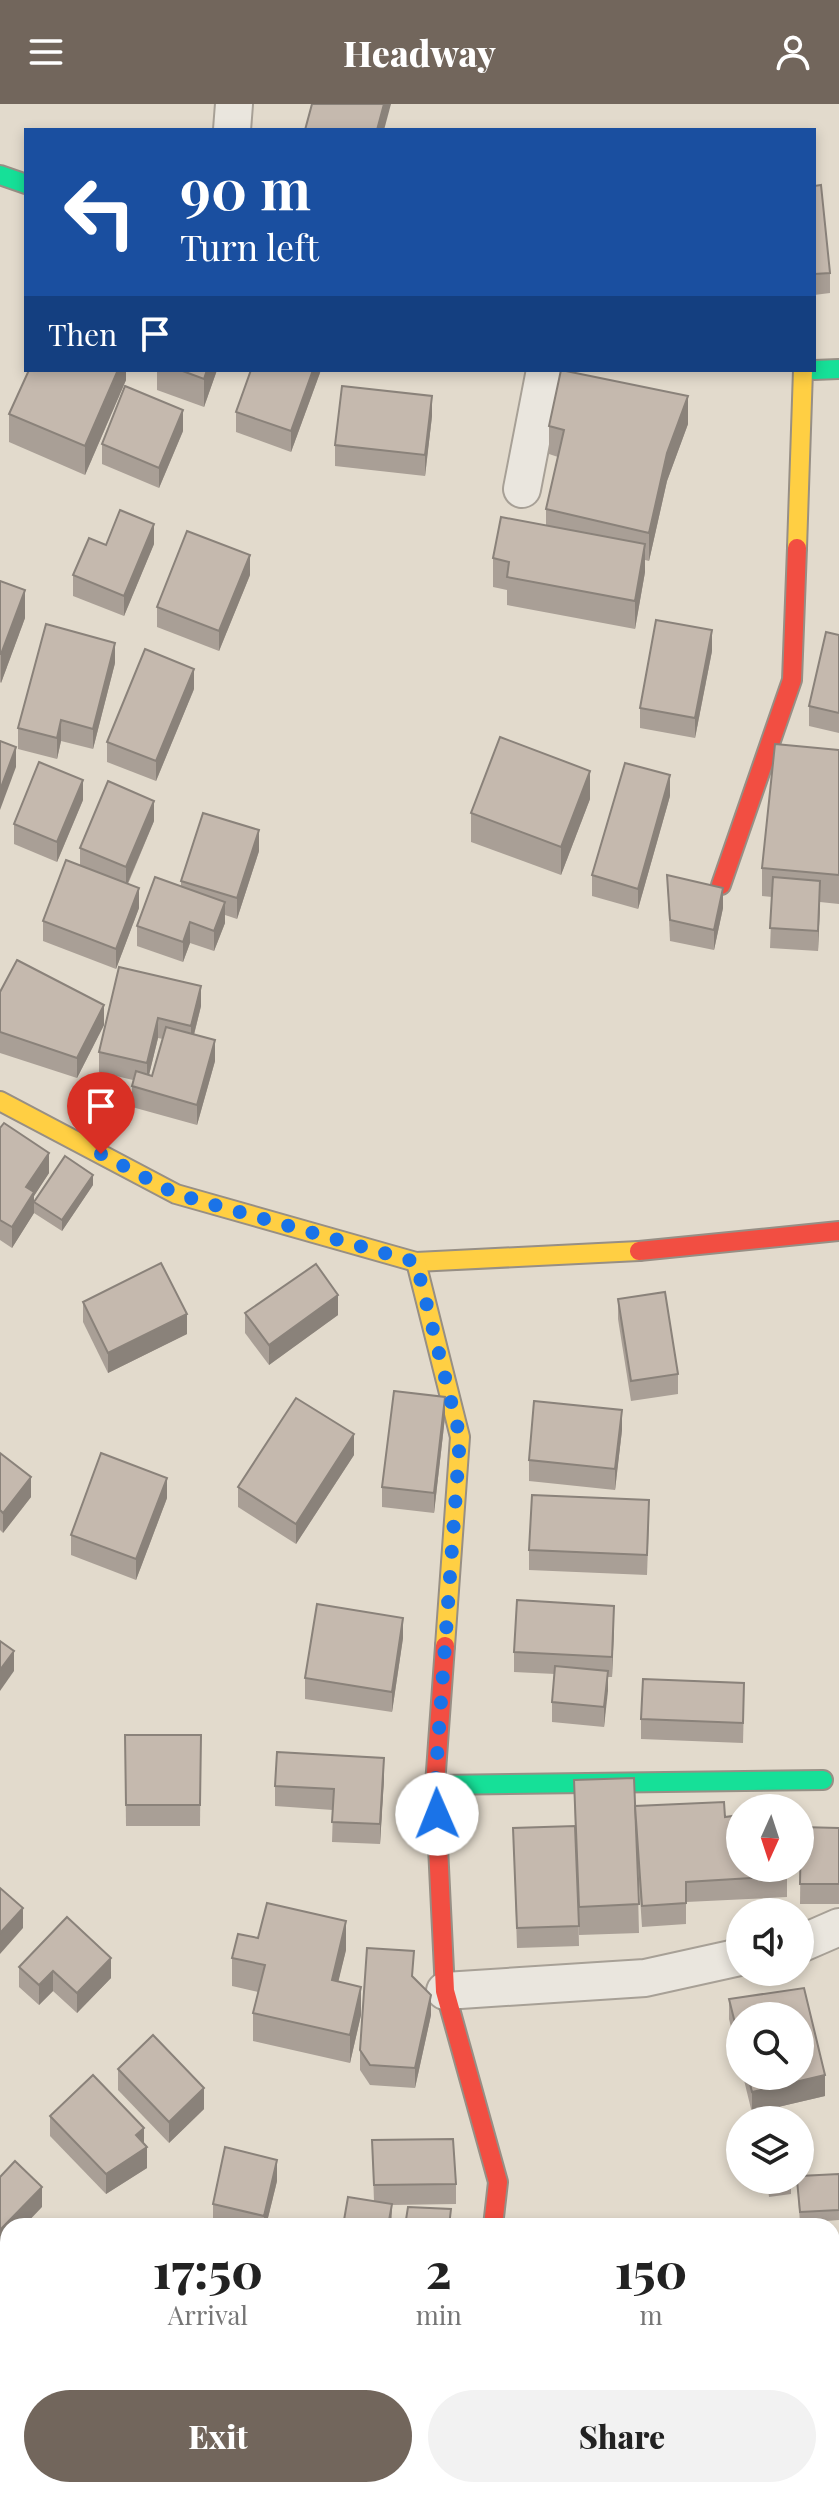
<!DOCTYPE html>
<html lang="en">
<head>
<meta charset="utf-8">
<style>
  body { margin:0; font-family:"Playfair Display",serif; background:#f2f2f2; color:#222; height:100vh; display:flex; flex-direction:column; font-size:30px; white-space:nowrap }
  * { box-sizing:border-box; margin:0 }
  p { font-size:26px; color:#767676 }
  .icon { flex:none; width:44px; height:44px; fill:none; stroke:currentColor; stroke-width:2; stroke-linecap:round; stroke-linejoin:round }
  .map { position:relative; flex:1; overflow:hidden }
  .sheet { position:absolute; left:0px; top:2114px; width:840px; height:280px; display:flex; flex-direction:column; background:#fff; border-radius:24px 24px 0 0; box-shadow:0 4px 12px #0003 }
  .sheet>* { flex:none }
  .guide { position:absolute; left:24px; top:24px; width:792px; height:244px; border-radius:0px; box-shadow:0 4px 12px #0003; background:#1a4fa0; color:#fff; overflow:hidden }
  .needle { width:52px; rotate:183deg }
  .fabs { position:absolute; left:726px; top:1690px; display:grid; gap:16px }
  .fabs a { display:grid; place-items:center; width:88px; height:88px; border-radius:50%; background:#fff; box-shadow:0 4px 12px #0003; font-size:40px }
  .pin { position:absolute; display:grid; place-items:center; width:68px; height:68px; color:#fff; margin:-82px -34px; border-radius:50% 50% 50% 0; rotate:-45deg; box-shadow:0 0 8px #0007 }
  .pin .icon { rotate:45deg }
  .me { position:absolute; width:88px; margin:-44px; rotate:359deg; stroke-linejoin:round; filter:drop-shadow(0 0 6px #0008) }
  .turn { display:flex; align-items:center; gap:28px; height:168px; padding:0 24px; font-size:36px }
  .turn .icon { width:104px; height:104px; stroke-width:2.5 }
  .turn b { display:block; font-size:56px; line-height:68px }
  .then { display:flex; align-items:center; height:76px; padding:0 24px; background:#0003; gap:16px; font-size:30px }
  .eta { display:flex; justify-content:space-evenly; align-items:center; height:136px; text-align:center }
  .eta b { font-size:48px; font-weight:800; line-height:56px }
  .action { display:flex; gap:16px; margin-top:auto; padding:16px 24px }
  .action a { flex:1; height:92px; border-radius:48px; background:#72665c; color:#fff; font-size:32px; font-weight:800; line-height:92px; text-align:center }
  .action a+a { background:#f2f2f2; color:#222 }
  header { display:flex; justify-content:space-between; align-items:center; height:104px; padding:0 24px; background:#72665c; color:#fff; font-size:36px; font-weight:800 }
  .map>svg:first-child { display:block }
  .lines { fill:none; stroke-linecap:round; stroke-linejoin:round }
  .street-casing { stroke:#a7a096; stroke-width:40 }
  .fast-casing { stroke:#978f85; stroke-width:22 }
  .slow-casing { stroke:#978f85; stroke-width:22 }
  .jam-casing { stroke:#978f85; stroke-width:22 }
  .street { stroke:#eae6de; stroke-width:36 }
  .fast { stroke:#16e098; stroke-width:18 }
  .slow { stroke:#ffcf43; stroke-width:18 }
  .jam { stroke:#f24e42; stroke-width:18 }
  .wall { fill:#a99f96; fill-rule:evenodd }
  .shaded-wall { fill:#8a827a }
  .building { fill:#c5b9ae; stroke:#8a827a; stroke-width:2 }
  .route { stroke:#1a73e8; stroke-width:14; stroke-dasharray:0 25.2 }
</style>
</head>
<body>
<header><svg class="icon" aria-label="menu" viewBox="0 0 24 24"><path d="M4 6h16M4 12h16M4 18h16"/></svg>Headway<svg class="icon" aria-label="person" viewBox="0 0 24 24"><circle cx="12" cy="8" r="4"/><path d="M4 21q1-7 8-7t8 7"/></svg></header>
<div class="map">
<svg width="839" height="2394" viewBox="0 0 839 2394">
  <rect width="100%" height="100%" fill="#e2dacc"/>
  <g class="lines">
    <defs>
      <g id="street">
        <polyline points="232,26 234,0"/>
        <polyline points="522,385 545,266"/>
        <polyline points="800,1840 839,1823"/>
        <polyline points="445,1887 645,1874 740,1853"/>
        <polyline points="0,2314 8,2320"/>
        <polyline points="94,2386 104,2394"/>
        <polyline points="447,2394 448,2386"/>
      </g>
      <g id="fast">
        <polyline points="0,71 26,80"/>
        <polyline points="814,266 839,265"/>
        <polyline points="435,1681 823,1676"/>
      </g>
      <g id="slow">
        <polyline points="797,444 803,266"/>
        <polyline points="0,997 176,1090 416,1158 639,1147"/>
        <polyline points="416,1158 460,1333 445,1542"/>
      </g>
      <g id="jam">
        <polyline points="721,781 792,576 797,444"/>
        <polyline points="639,1147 839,1127"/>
        <polyline points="445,1542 435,1681 445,1887 498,2078 493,2122"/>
      </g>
    </defs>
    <use href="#street" class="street-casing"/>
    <use href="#fast" class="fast-casing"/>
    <use href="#slow" class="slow-casing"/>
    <use href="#jam" class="jam-casing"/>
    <use href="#street" class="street"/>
    <use href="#fast" class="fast"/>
    <use href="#slow" class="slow"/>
    <use href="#jam" class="jam"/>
  </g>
  <g class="wall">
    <polygon points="814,82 830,169 830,189 814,191"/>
    <polygon points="126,266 126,276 85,371 9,338 9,310"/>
    <polygon points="157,266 217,266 204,303 157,286"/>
    <polygon points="251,266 321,266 291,348 236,328 236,308"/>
    <polygon points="432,312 425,372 335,362 335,341"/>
    <polygon points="688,320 667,377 649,457 645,456 645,468 635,525 507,501 507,486 493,483 493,454 546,422 546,405 558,353 549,350 549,322"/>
    <polygon points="183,327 159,384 102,360 102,340"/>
    <polygon points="154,440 124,512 73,492 73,471 106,441"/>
    <polygon points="250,471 219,547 157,523 157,503"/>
    <polygon points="0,477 25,514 1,579 0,578"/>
    <polygon points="839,531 839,629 809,622 809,602"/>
    <polygon points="712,547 695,634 640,624 640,604"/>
    <polygon points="115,559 93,645 61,637 57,655 18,645 18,624"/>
    <polygon points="194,585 156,677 107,658 107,638"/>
    <polygon points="839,646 839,800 820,798 818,847 770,844 772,793 762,792 762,764"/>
    <polygon points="670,692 638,805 592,792 592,771"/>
    <polygon points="590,695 561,771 471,738 471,709"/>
    <polygon points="83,696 57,758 14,740 14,720"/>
    <polygon points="154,717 128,780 139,804 116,865 43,837 43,817 80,761 80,744"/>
    <polygon points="259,747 237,815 225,811 225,819 214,847 190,839 183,858 137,842 137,822 181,783 181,777"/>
    <polygon points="667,771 723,804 714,846 670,837"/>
    <path d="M119,863L201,902L194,931L215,957L197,1021L132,1003V982L133,976L99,968V948ZM158,934L163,935L152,972L149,971Z"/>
    <polygon points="0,888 104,921 77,974 0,949"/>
    <polygon points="0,1024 49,1069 34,1092 34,1098 93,1081 62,1127 34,1109 12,1144 0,1136"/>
    <polygon points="618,1195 678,1270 678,1290 631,1297 618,1215"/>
    <polygon points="83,1198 187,1230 108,1269 83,1218"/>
    <polygon points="245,1209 338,1211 269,1261 245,1229"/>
    <polygon points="445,1313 434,1409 382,1403 382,1383"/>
    <polygon points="622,1326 615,1386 529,1377 529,1356"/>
    <polygon points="0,1349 31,1393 3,1429 0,1426"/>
    <polygon points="354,1351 296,1440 238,1403 238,1383"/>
    <polygon points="167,1394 136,1476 71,1451 71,1431"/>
    <polygon points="649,1416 647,1471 529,1466 529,1446"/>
    <polygon points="614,1522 612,1573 608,1573 604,1623 552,1618 552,1598 555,1570 514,1568 514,1548"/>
    <polygon points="403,1534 392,1608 305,1595 305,1574"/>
    <polygon points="744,1599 743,1639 641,1635 641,1615"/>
    <polygon points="125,1631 201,1631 200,1722 126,1722"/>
    <polygon points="384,1675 380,1740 332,1738 333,1706 275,1702 275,1682"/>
    <polygon points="574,1676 635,1711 725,1713 787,1772 787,1793 686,1798 686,1820 642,1823 637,1748 639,1829 579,1831 578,1796 579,1842 517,1844 513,1724 575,1722"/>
    <polygon points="801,1723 839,1724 839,1800 800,1800"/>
    <polygon points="258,1834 346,1846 338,1877 361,1911 350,1959 253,1937 253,1909 258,1888 232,1882 232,1854"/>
    <polygon points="19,1863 111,1874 77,1909 53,1887 39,1901 19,1883"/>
    <polygon points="413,1873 431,1911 415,1984 370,1981 360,1966 360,1946"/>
    <polygon points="729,1895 825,1992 752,2009 743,1972 800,1972 740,1912 740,1959 729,1915"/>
    <polygon points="118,1965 204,2005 169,2039 118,1986"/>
    <polygon points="50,2012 144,2040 147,2064 106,2090 50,2032"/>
    <polygon points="372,2036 456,2080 456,2100 392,2101 391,2122 343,2122 374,2098"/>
    <polygon points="839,2070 839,2116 800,2119 797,2076"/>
    <polygon points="767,2076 791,2076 791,2090 769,2093"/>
    <polygon points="277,2077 266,2122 220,2122 213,2120 213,2100"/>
    <polygon points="832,2181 839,2181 839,2294 832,2295"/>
    <polygon points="117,2386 141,2386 133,2394 126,2394"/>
    <polygon points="271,2386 337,2386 329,2394 279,2394"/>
    <polygon points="636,2386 741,2386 735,2394 647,2394"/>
  </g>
  <g class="shaded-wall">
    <polygon points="384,0 391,0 384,26 377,26"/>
    <polygon points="118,266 126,266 126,276 85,371 85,342"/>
    <polygon points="207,266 217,266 204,303 204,275"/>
    <polygon points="313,266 321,266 291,348 291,327"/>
    <polygon points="432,292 432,312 425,372 425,351"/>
    <polygon points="688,292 688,320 667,377 649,457 649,429 667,349"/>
    <polygon points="183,306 183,327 159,384 159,364"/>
    <polygon points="154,420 154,440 124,512 124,492"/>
    <polygon points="645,440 645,468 635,525 635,497"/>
    <polygon points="250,451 250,471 219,547 219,527"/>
    <polygon points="25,486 25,514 1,579 1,550"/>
    <polygon points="712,526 712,547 695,634 695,614"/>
    <polygon points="115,539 115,559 93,645 93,625"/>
    <polygon points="194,565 194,585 156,677 156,657"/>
    <polygon points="61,616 61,637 57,655 57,634"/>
    <polygon points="16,643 16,663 0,706 0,686"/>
    <polygon points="590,667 590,695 561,771 561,743"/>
    <polygon points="670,671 670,692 638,805 638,785"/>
    <polygon points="83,676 83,696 57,758 57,738"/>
    <polygon points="154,697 154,717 126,783 126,763"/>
    <polygon points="259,726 259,747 237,815 237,794"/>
    <polygon points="820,777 820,798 818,847 818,827"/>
    <polygon points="139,784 139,804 116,865 116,845"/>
    <polygon points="723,784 723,804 714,846 714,826"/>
    <polygon points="225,798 225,819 214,847 214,827"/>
    <polygon points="190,818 190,839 183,858 183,838"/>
    <polygon points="201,882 201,902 191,942 191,922"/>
    <polygon points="104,901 104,921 77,974 77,954"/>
    <polygon points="158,914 158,934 147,979 147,959"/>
    <polygon points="215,936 215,957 197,1021 197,1001"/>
    <polygon points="49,1049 49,1069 34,1092 34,1109 12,1144 12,1123 26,1083"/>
    <polygon points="93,1071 93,1081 62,1127 62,1116"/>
    <polygon points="338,1191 338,1211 269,1261 269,1241"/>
    <polygon points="187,1210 187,1230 108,1269 108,1249"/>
    <polygon points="445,1293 445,1313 434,1409 434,1389"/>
    <polygon points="622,1306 622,1326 615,1386 615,1365"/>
    <polygon points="354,1330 354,1351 296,1440 296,1420"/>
    <polygon points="31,1373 31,1393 3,1429 3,1409"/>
    <polygon points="167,1374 167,1394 136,1476 136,1455"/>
    <polygon points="614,1502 614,1522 612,1573 612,1553"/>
    <polygon points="403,1514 403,1534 392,1608 392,1588"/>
    <polygon points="14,1547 14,1567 0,1587 0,1566"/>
    <polygon points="608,1567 608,1587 604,1623 604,1603"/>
    <polygon points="384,1654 384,1675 380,1740 380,1720"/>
    <polygon points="23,1804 23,1824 0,1850 0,1829"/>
    <polygon points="346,1817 346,1846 332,1904 332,1876"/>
    <polygon points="111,1854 111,1874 77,1909 77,1889"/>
    <polygon points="53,1867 53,1887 39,1901 39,1881"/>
    <polygon points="361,1883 361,1911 350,1959 350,1931"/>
    <polygon points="431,1891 431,1911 415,1984 415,1964"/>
    <polygon points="825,1971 825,1992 752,2009 752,1988"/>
    <polygon points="204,1984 204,2005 169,2039 169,2018"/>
    <polygon points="144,2024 144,2044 147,2043 147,2064 106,2090 106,2070 136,2031"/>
    <polygon points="277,2056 277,2077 266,2122 264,2122 264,2112"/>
    <polygon points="42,2083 42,2103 24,2122 8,2122 8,2138 0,2147 0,2126"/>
    <polygon points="392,2100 391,2122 388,2122"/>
    <polygon points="8,2226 8,2247 0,2257 0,2236"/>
    <polygon points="130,2386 141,2386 133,2394 130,2394"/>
    <polygon points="316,2386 337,2386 329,2394 307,2394"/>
    <polygon points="720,2386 741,2386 735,2394 714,2394"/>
  </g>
  <g class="building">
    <polygon points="312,0 384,0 377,26 305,26"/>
    <polygon points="821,81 830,169 814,170 814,82"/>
    <polygon points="29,266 118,266 85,342 9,310"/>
    <polygon points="180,266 207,266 204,275"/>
    <polygon points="251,266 313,266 291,327 236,308"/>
    <polygon points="561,266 688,292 667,349 649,429 546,405 564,326 549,322"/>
    <polygon points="125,282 183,306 159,364 102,340"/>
    <polygon points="342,282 432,292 425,351 335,341"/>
    <polygon points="120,406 154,420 124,492 73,471 89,434 106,441"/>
    <polygon points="501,413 645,440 635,497 507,473 509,458 493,454"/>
    <polygon points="187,427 250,451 219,527 157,503"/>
    <polygon points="0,477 25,486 1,550 0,550"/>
    <polygon points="656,516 712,526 695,614 640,604"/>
    <polygon points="46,520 115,539 93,625 61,616 57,634 18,624"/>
    <polygon points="826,528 839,531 839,609 809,602"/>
    <polygon points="145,545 194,565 156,657 107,638"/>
    <polygon points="500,633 590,667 561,743 471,709"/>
    <polygon points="0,637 16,643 0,686"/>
    <polygon points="775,640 839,646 839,771 762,764"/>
    <polygon points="39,658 83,676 57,738 14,720"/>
    <polygon points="625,659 670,671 638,785 592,771"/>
    <polygon points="108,677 154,697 126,763 80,744"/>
    <polygon points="203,709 259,726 237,794 181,777"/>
    <polygon points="66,756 139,784 116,845 43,817"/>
    <polygon points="667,771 723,784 714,826 670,816"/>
    <polygon points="155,773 225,798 214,827 190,818 183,838 137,822"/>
    <polygon points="773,773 820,777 818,827 770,824"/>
    <polygon points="17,856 104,901 77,954 0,928 0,888"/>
    <polygon points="119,863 201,882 191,922 158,914 147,959 99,948"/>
    <polygon points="166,923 215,936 197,1001 132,982 136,967 152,972"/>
    <polygon points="4,1019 49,1049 26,1083 34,1088 12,1123 0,1116 0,1024"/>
    <polygon points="65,1052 93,1071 62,1116 34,1098"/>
    <polygon points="161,1159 187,1210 108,1249 83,1198"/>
    <polygon points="316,1160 338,1191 269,1241 245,1209"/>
    <polygon points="665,1188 678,1270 631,1277 618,1195"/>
    <polygon points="394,1287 445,1293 434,1389 382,1383"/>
    <polygon points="296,1294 354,1330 296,1420 238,1383"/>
    <polygon points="534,1297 622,1306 615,1365 529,1356"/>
    <polygon points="0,1349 31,1373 3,1409 0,1406"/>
    <polygon points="101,1349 167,1374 136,1455 71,1431"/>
    <polygon points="532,1391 649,1396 647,1451 529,1446"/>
    <polygon points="517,1496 614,1502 612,1553 514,1548"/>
    <polygon points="317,1500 403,1514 392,1588 305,1574"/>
    <polygon points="0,1537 14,1547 0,1566"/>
    <polygon points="555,1562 608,1567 604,1603 552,1598"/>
    <polygon points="643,1575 744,1579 743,1619 641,1615"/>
    <polygon points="125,1631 201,1631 200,1701 126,1701"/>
    <polygon points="277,1648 384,1654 380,1720 332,1718 334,1685 275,1682"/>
    <polygon points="634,1674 639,1800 579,1803 574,1676"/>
    <polygon points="724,1698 725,1713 740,1711 740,1764 786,1764 787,1772 686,1778 686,1799 642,1802 635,1702"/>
    <polygon points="575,1722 579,1822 517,1824 513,1724"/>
    <polygon points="801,1723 839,1724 839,1780 800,1780"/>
    <polygon points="0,1784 23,1804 0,1829"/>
    <polygon points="267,1799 346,1817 332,1876 361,1883 350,1931 253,1909 265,1861 232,1854 238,1830 258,1834"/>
    <polygon points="67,1813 111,1854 77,1889 53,1867 39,1881 19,1863"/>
    <polygon points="367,1844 414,1847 412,1872 431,1891 415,1964 370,1961 360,1946"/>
    <polygon points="804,1884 825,1971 752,1988 748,1972 800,1972 800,1912 740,1912 740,1939 729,1895"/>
    <polygon points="153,1931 204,1984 169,2018 118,1965"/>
    <polygon points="93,1971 144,2024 136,2031 147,2043 106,2070 50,2012"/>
    <polygon points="453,2035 456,2080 374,2081 372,2036"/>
    <polygon points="225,2043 277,2056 264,2112 213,2100"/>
    <polygon points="15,2057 42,2083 0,2126 0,2073"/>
    <polygon points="839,2070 839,2106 800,2108 797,2076 800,2076 800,2072"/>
    <polygon points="768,2076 791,2076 791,2079 769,2082"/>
    <polygon points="348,2093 392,2100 388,2122 343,2122"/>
    <polygon points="408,2103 451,2105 449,2122 405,2122"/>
    <polygon points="832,2181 839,2181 839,2274 832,2275"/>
    <polygon points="0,2192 8,2198 8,2226 0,2236"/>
    <polygon points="0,2386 9,2393 8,2394 0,2394"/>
    <polygon points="226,2386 263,2386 271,2394 218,2394"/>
    <polygon points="291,2386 316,2386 307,2394 299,2394"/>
    <polygon points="663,2386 720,2386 714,2394 657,2394"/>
  </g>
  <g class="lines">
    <polyline class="route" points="101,1050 176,1090 416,1158 460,1333 435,1681 437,1710"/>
  </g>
</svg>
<div class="fabs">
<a><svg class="needle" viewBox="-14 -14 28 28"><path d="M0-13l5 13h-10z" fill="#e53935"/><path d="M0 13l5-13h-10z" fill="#767676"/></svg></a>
<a><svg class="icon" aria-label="sound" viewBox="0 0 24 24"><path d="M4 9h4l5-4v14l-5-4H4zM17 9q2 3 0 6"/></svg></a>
<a><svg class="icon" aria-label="search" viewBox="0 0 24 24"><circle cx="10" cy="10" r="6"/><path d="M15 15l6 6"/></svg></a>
<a><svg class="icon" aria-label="layers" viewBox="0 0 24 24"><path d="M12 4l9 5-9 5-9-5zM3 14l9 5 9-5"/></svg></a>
</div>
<div class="pin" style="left:101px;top:1050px;background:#d93025"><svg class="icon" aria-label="arrive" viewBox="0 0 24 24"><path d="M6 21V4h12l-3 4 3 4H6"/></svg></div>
<svg class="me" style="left:437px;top:1710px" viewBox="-20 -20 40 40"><circle r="19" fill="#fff"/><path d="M0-13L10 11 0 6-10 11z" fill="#1a73e8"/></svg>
<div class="guide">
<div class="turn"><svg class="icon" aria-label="left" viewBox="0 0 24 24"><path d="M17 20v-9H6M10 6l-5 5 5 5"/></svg><div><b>90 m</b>Turn left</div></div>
<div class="then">Then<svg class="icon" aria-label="arrive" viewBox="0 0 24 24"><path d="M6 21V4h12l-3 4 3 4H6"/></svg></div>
</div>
<section class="sheet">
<div class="eta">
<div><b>17:50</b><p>Arrival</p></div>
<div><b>2</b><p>min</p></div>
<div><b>150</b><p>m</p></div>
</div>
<div class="action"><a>Exit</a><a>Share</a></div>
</section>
</div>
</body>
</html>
